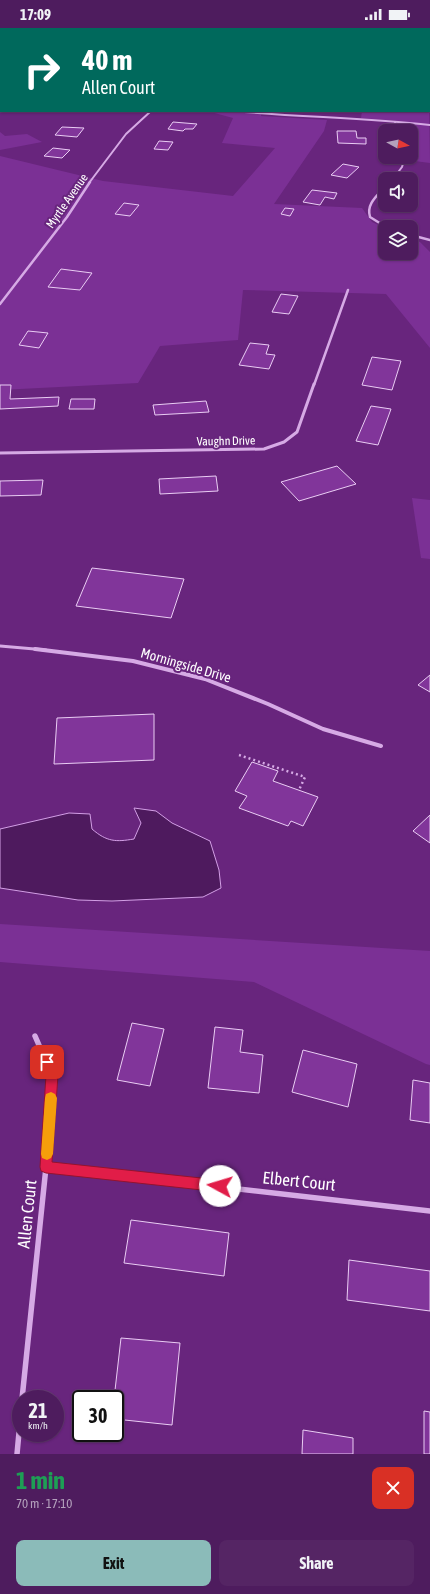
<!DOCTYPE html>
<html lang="en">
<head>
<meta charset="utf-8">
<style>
  body { margin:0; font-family:"Asap Condensed",sans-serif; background:#552564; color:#f1f3f6; height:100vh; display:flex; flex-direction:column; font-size:15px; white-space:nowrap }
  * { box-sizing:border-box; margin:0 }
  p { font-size:13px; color:#b3a1bc }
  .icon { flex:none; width:22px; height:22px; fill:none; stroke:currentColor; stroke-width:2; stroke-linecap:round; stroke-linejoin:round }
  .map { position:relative; height:1426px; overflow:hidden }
  .drawer { display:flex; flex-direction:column; background:#4e1c5e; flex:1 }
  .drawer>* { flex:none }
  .guide { position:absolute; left:0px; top:0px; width:430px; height:84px; box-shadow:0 1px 3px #0004,0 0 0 1px #653a73; background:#00695c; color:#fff; overflow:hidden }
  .needle { width:26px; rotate:98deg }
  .fabs { position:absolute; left:378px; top:96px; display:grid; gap:8px }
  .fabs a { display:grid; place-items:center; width:40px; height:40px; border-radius:8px; background:#4e1c5e; box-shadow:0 1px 3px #0004,0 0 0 1px #653a73; font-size:20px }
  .speed { position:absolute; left:12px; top:1362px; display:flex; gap:8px; font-size:20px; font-weight:700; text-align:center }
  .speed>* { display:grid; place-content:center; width:52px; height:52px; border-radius:50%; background:#4e1c5e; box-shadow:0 1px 3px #0004,0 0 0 1px #653a73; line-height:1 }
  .speed small { font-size:10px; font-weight:400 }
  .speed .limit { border:2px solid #111; border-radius:6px; background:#fff; color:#111 }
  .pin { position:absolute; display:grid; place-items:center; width:34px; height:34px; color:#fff; margin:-17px; border-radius:8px; box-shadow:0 2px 6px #0006 }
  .me { position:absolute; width:44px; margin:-22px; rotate:276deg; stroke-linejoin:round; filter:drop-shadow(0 0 3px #0008) }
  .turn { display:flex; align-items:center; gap:14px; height:84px; padding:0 16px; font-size:18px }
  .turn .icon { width:52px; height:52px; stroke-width:2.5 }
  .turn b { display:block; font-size:28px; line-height:34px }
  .round { display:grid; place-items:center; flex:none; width:42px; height:42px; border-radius:8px; background:#552564 }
  .head { display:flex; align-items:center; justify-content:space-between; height:68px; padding:0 16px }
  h1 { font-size:24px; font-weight:700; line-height:30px; color:#1e9e55 }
  .action { display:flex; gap:8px; margin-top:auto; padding:8px 16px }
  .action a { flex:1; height:46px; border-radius:8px; background:#8bbbb9; color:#111; font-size:16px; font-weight:700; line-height:46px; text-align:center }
  .action a+a { background:#552564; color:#f1f3f6 }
  .status { display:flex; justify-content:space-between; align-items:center; height:28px; padding:0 20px; background:#4e1c5e; direction:ltr }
  .status svg { height:11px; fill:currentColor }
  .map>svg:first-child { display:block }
  .green { fill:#7b3095 }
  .water { fill:#4e1a5e; stroke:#d39fe6 }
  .building { fill:#81359a; stroke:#eacdf4 }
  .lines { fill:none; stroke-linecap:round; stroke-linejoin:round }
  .path { stroke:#d6aae5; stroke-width:2.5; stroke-dasharray:2 3; stroke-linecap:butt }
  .minor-far4 { stroke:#d6aae5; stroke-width:2 }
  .minor-far3 { stroke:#d6aae5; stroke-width:2.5 }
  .minor-far2 { stroke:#d6aae5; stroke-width:3 }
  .minor-far1 { stroke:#d6aae5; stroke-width:4 }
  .minor { stroke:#d6aae5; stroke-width:5.5 }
  .route { fill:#e11d48; stroke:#92132f }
  .slow { fill:#f59e0b }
  .labels { text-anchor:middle; stroke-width:4; stroke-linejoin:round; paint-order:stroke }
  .far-street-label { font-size:12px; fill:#fff; stroke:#68257d }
  .street-label { font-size:14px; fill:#fff; stroke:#68257d }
  .near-street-label { font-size:17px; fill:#fff; stroke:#68257d }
</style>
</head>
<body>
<div class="status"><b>17:09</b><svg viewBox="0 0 49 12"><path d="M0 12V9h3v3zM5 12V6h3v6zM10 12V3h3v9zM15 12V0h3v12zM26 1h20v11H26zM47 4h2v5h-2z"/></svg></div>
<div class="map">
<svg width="430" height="1426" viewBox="0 0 430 1426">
  <rect width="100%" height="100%" fill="#68257d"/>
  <g class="green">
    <polygon points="429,73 430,135 399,131 400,129 411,129 411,103 408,103 411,94 361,90 362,83 429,83"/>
    <polygon points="207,83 262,83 261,88 327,92 324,103 274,176 362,180 372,194 385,200 385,225 411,225 411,210 420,214 430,224 430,320 386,266 243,262 238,312 160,318 138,355 0,362 0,128 103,153 233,168 275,120 222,115 233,90"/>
    <polygon points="0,104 5,108 27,106 42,114 0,122"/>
    <polygon points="412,470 430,472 430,531 421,530"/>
    <polygon points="0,896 430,923 430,1037 426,1036 254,954 0,934"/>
  </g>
  <path class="water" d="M134,780L156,783L172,795L210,813L219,842L221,860L203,869L112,873L78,872L0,860V801L69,785L90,786L92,801C107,814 116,814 134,811L141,795Z"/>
  <g class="building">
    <polygon points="173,94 197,96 193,101 185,101 183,103 168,101"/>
    <polygon points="62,99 84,100 77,109 55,107"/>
    <polygon points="337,103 356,103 357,110 366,110 366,116 338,115"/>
    <polygon points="159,113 173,114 168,122 154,121"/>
    <polygon points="53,120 70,122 62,130 44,128"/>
    <polygon points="343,136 359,139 347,150 331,147"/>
    <polygon points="312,162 337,165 334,171 325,169 320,177 303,174"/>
    <polygon points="124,175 139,177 130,188 115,186"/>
    <polygon points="285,180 294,181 290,188 281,186"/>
    <polygon points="61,241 92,245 80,262 48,259"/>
    <polygon points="281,266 298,268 289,286 272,284"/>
    <polygon points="28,303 48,305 39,320 19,317"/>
    <polygon points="250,315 269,317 266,326 275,327 269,341 239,337"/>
    <polygon points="372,329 401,333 392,362 362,357"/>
    <polygon points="0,357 11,357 10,371 59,369 58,378 0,381"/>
    <polygon points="71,371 95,371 94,381 69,381"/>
    <polygon points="206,373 209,384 155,387 153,377"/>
    <polygon points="371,378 391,381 378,417 356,413"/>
    <polygon points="337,438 356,456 299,473 281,454"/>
    <polygon points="216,448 218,463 160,466 159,451"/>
    <polygon points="43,452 41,467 0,468 0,453"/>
    <polygon points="92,540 184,551 171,590 76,578"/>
    <polygon points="430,647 430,664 418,657"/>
    <polygon points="154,686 154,732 54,736 57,690"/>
    <polygon points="252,734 278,743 273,753 318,769 303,798 291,793 288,798 239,780 247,768 235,763"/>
    <polygon points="430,787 430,815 413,803"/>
    <polygon points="132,995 164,1001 150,1058 117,1052"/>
    <polygon points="215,999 243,1002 240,1024 263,1027 259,1065 208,1060"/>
    <polygon points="303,1022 357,1036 348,1079 292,1064"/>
    <polygon points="413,1052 430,1055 430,1095 410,1092"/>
    <polygon points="131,1192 229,1205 224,1248 124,1235"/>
    <polygon points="349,1232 430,1243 430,1283 347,1272"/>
    <polygon points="121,1310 180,1315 172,1397 115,1391 114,1371"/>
    <polygon points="424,1383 430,1384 430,1426 424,1426"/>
    <polygon points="303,1402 353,1410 353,1426 302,1426"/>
  </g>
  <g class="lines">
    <polyline class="path" points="239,727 305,749 299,762"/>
    <g class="minor-far4">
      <path d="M234,83C299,89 365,90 430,97"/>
      <polyline points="395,94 398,103"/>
      <polyline points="393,151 402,139 405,129"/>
      <polyline points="89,155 126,106 151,83"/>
    </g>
    <g class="minor-far3">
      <path d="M385,159C377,168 366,176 370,189L386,199"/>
      <polyline points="411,207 430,212"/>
      <polyline points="0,276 67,189 90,154"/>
      <polyline points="314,357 348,262"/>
    </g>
    <g class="minor-far2">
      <polyline points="0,425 264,421 284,414 297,404 314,356"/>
      <polyline points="0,618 46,622"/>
    </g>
    <polyline class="minor-far1" points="35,621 133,633 205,651 268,676 323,701 381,718"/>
    <g class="minor">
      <polyline points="46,1139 430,1183"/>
      <polyline points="22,1371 46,1139 52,1047 35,1008"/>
      <polyline points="17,1426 21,1383"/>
    </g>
  </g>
  <polygon class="route" points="47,1028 51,1030 58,1047 52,1134 220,1152 224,1154 226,1158 224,1163 220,1164 46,1145 41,1143 40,1139 46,1047 41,1034 43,1030"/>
  <polygon class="slow" points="51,1064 55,1066 57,1070 53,1126 51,1130 47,1132 42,1130 41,1126 45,1070 46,1066"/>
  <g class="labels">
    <g class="far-street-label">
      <text transform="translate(67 173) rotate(-55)" y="4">Myrtle Avenue</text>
      <text transform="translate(226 413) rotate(-1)" y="4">Vaughn Drive</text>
    </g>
    <g class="street-label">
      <text transform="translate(186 637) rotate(16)" y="5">Morningside Drive</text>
    </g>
    <g class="near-street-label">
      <text transform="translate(299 1153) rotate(6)" y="6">Elbert Court</text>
      <text transform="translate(27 1186) rotate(-84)" y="6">Allen Court</text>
    </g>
  </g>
</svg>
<div class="fabs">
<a><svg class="needle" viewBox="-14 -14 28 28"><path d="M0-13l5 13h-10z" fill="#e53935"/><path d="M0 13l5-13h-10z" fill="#b3a1bc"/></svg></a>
<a><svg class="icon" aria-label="sound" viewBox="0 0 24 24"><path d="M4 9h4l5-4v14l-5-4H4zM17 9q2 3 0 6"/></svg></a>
<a><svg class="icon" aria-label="layers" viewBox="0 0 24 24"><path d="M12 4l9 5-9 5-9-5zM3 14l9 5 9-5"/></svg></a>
</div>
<div class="speed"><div>21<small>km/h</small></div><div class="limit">30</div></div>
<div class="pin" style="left:47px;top:1034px;background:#d93025"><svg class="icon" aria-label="arrive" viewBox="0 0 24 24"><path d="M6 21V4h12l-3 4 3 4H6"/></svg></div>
<svg class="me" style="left:220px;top:1158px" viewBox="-20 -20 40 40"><circle r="19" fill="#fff"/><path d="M0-13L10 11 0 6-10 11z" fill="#e11d48"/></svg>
<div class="guide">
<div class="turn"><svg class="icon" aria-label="right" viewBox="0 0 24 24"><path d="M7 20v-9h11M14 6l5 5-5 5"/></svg><div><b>40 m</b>Allen Court</div></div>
</div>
</div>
<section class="drawer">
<div class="head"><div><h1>1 min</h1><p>70 m · 17:10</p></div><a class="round" style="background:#d93025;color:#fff"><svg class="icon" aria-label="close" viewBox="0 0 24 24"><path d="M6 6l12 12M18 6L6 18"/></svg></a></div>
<div class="action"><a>Exit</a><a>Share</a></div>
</section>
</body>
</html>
